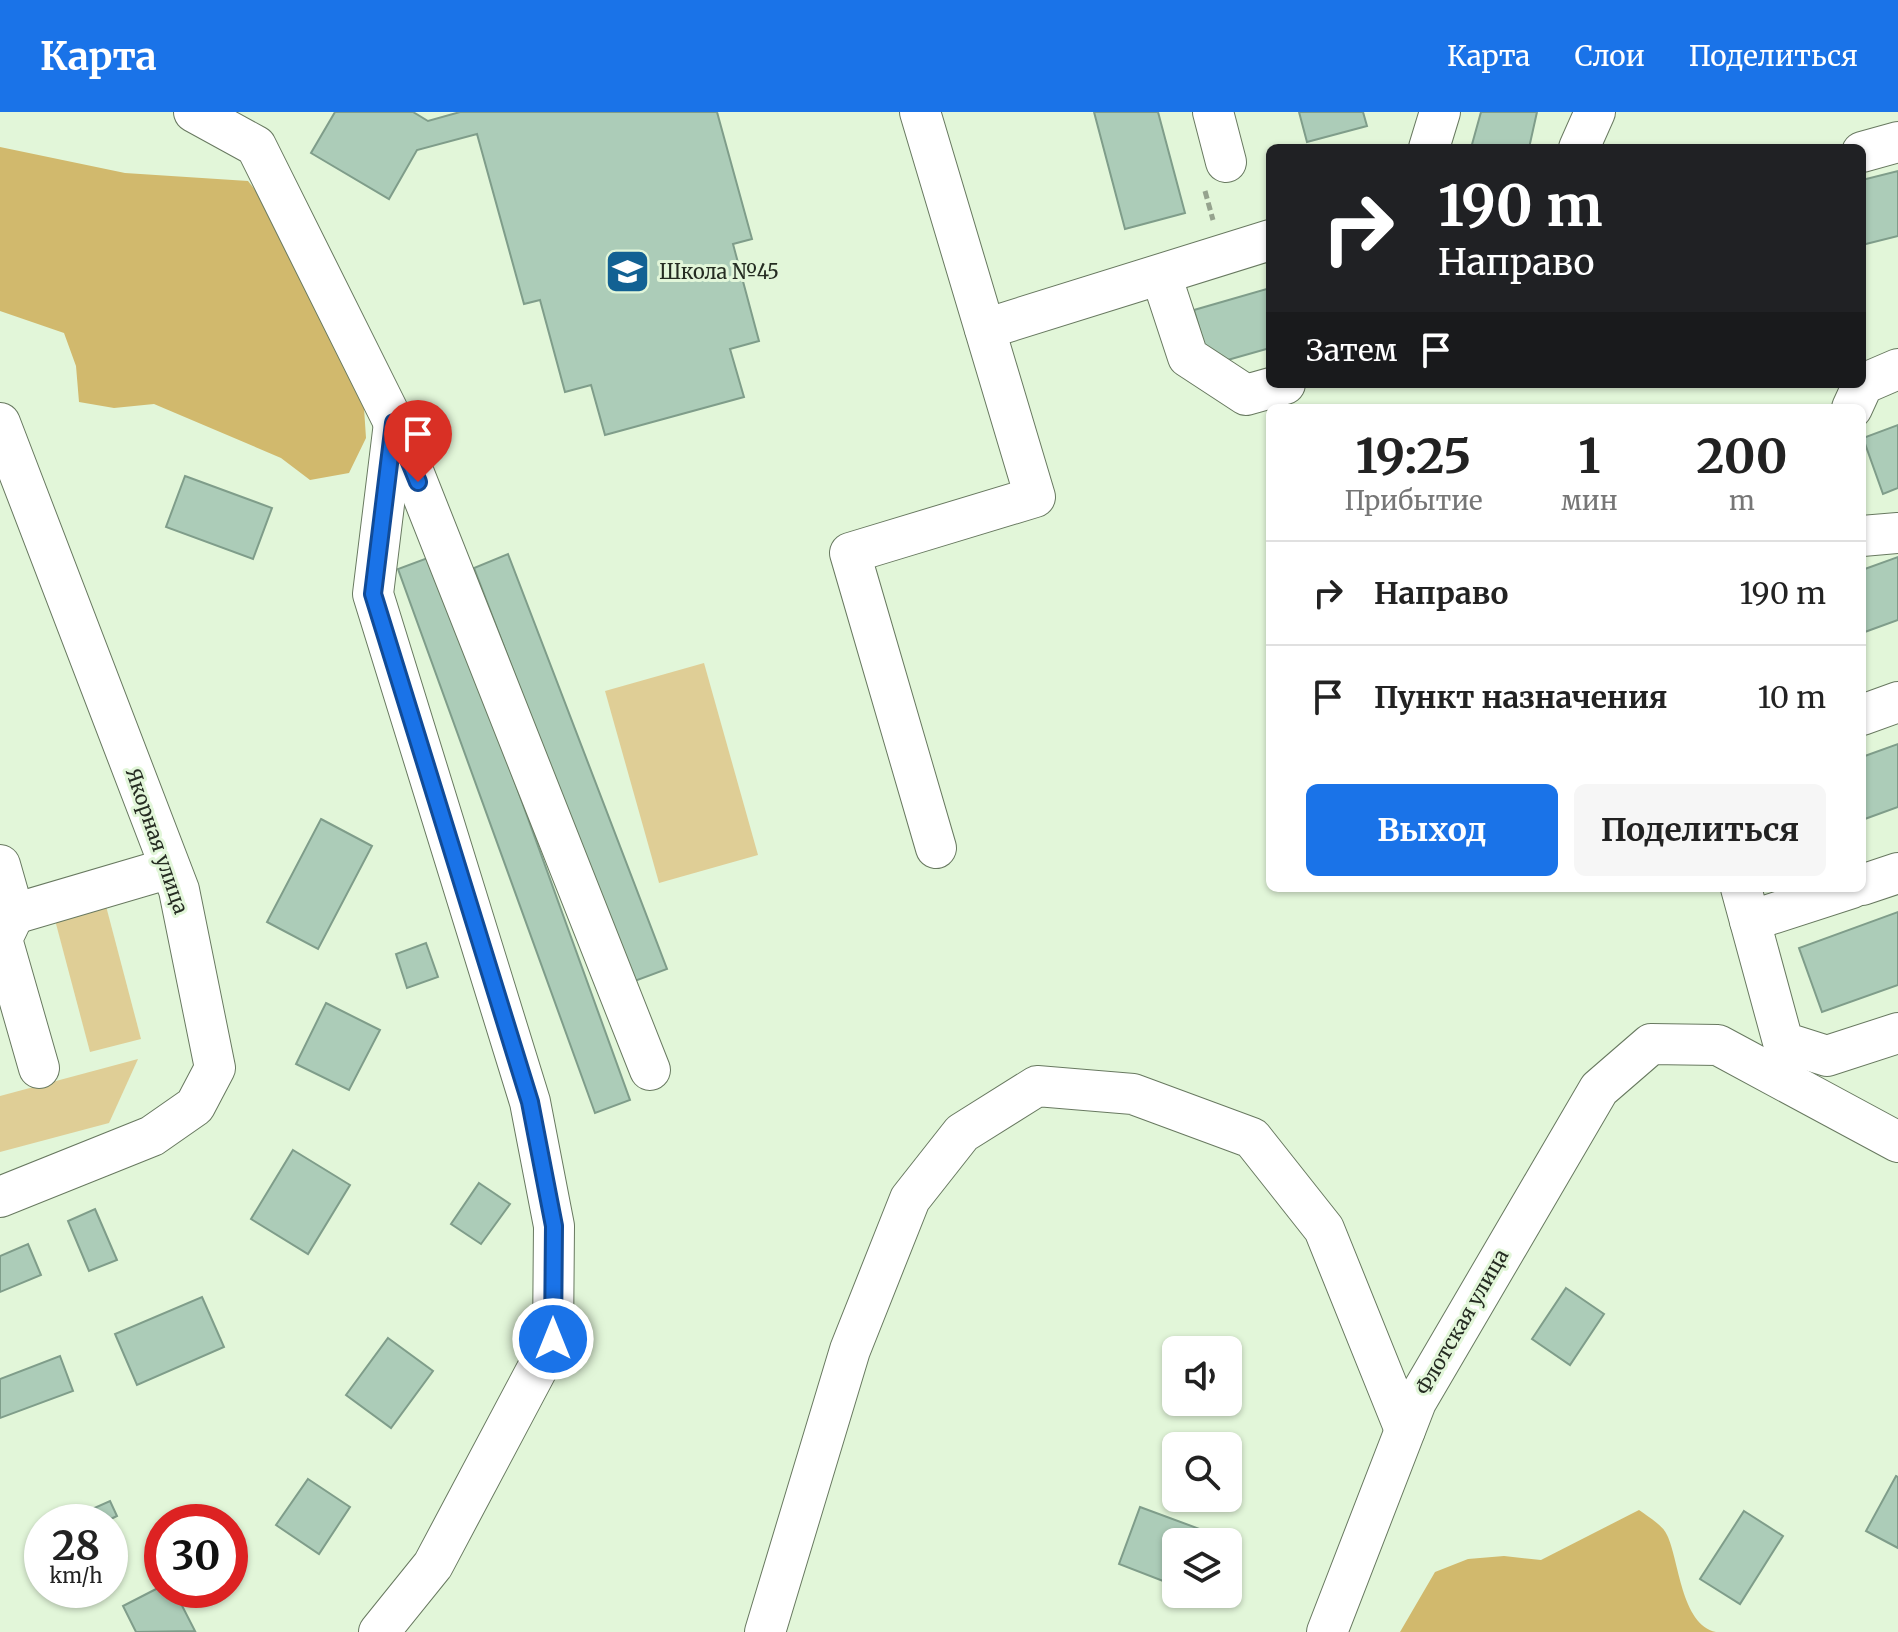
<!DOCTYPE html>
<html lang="ru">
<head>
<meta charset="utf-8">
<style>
  body { margin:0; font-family:Merriweather,serif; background:#f6f6f6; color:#222; height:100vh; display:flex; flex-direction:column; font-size:30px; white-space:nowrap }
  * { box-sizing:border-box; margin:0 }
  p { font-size:26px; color:#767676 }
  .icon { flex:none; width:44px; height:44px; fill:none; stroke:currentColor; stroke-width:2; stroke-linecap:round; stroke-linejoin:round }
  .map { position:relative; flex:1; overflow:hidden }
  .panel { position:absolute; left:1266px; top:292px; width:600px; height:488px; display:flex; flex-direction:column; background:#fff; border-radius:12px; box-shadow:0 2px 6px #0004 }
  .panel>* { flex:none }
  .banner { position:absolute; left:1266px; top:32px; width:600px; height:244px; border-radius:12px; box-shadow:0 2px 6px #0004; background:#202124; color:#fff; overflow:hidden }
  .buttons { position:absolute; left:1162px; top:1224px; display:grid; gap:16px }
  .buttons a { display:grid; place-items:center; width:80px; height:80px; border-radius:12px; background:#fff; box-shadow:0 2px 6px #0004; font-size:40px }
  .speed { position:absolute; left:24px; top:1392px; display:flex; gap:16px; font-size:40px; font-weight:700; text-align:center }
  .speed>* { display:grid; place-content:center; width:104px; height:104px; border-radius:50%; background:#fff; box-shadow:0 2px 6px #0004; line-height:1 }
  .speed small { font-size:20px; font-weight:400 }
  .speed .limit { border:12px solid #d22; background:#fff; color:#111 }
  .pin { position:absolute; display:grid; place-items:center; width:68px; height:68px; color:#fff; margin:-82px -34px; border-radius:50% 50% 50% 0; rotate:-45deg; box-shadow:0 0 8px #0007 }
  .pin .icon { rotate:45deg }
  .me { position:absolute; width:88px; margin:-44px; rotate:0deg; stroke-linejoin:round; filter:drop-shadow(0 0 6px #0008) }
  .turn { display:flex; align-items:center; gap:28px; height:168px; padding:0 40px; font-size:36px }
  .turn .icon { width:104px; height:104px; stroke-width:2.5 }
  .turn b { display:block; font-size:56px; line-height:68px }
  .then { display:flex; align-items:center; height:76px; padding:0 40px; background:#0003; gap:16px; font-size:30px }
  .eta { display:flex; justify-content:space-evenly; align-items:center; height:136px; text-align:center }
  .eta b { font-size:48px; font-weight:700; line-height:56px }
  .primary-button { display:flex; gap:16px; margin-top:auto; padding:16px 40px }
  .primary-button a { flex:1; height:92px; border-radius:12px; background:#1a73e8; color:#fff; font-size:32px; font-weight:700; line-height:92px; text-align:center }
  .primary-button a+a { background:#f6f6f6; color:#222 }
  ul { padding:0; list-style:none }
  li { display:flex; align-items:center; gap:24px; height:104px; padding:0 40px; border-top:2px solid #e0e0e0 }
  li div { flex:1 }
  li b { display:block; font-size:30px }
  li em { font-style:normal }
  header { display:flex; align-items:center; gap:48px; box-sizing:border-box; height:112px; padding:0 40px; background:#1a73e8; color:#fff }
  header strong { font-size:38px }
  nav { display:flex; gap:44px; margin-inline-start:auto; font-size:28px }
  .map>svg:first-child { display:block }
  .green { fill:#dfce96 }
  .forest { fill:#d1b96d }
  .building { fill:#acccb8; stroke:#7f9d8a; stroke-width:2 }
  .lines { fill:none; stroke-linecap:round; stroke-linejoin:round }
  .minor-casing { stroke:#687960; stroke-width:42 }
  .path { stroke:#95a38e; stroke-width:5; stroke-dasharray:8 4; stroke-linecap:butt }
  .minor { stroke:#fff; stroke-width:40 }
  .route-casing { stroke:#114b97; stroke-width:20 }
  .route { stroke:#1a73e8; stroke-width:14 }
  .labels { text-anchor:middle; stroke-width:6; stroke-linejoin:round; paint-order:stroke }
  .poi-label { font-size:20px; fill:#252c22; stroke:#e2f6d9; text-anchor:start }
  .street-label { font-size:20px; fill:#252c22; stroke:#e2f6d9 }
</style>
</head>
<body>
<header>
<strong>Карта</strong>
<nav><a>Карта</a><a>Слои</a><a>Поделиться</a></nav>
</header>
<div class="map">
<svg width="1898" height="1520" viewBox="0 0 1898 1520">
  <rect width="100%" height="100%" fill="#e2f6d9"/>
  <g class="green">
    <polygon points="704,551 758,743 659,771 605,579"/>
    <polygon points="106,794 141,927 90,940 55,808"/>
    <polygon points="138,947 109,1011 0,1040 0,984"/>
  </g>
  <g class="forest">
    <polygon points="0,35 125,61 248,69 297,131 364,296 366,326 349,361 310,368 281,346 154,292 114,296 79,290 76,254 64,221 0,199"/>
    <path d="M1639,1398C1647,1404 1663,1413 1667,1423C1679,1447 1681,1513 1716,1520H1400L1435,1460L1468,1447L1504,1444L1541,1448Z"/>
  </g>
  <g class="building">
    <polygon points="335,0 413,0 428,9 460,0 717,0 752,127 733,132 759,229 730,237 744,285 605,323 591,273 565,280 540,188 524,192 477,22 417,38 389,87 311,41"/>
    <polygon points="1094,0 1158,0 1185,101 1125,117"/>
    <polygon points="1299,0 1363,0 1367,14 1307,30"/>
    <polygon points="1481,0 1537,0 1529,36 1471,36"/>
    <polygon points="1898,59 1898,124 1862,133 1862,68"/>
    <polygon points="1270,176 1270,236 1210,253 1194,198"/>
    <polygon points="1898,313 1898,376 1883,382 1863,326"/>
    <polygon points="185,364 272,396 253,447 166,415"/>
    <polygon points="508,442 667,857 632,870 474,456"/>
    <polygon points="433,444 630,988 595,1001 398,457"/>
    <polygon points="1898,445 1898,508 1862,521 1862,458"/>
    <polygon points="1898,632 1898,695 1862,708 1862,645"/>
    <polygon points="321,707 372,734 318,837 267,810"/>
    <polygon points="1898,800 1898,873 1822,900 1799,836"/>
    <polygon points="426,831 438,865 407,876 396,842"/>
    <polygon points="326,891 380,918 349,978 296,952"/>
    <polygon points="293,1038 350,1073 308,1142 251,1107"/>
    <polygon points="479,1071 510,1092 481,1132 451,1112"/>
    <polygon points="95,1097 117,1148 89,1159 68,1109"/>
    <polygon points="28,1132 41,1163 0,1180 0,1144"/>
    <polygon points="1566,1176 1604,1202 1570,1253 1532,1227"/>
    <polygon points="202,1185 224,1235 137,1273 115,1222"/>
    <polygon points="388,1226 433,1259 391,1316 346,1283"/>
    <polygon points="60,1244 73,1279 0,1306 0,1267"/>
    <polygon points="1896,1364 1898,1365 1898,1436 1866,1419"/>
    <polygon points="308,1367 350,1395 319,1442 276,1413"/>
    <polygon points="110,1389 117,1404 105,1410 63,1410"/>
    <polygon points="1140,1395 1205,1419 1201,1430 1176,1430 1176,1474 1119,1452"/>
    <polygon points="1744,1399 1783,1424 1740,1492 1700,1467"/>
    <polygon points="162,1474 162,1478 174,1478 195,1519 136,1520 123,1494"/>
  </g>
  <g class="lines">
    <defs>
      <g id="minor">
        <polyline points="194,0 256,34 394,311 650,958"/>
        <polyline points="920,0 1035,385 850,441 936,736"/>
        <polyline points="1213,0 1226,50"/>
        <polyline points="1429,36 1440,0"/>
        <polyline points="1579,36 1595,0"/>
        <polyline points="1862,40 1898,30"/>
        <polyline points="1161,163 1188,245 1246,283 1285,272"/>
        <polyline points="985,217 1270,128"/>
        <polyline points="1852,296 1863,272 1898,257"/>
        <polyline points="0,311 179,778 215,956 195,994 152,1024 0,1085"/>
        <polyline points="1862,424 1898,421"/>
        <polyline points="1862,603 1898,590"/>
        <polyline points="0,753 14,802 2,827 39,956"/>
        <polyline points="1862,773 1898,761"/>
        <polyline points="1741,776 1783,930 1827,944 1898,921"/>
        <polyline points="0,806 170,756"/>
        <polyline points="1750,809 1852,776"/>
        <polyline points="379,1520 433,1453 553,1227 554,1114 530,990 373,482 394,311"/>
        <polyline points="765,1520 850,1238 910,1087 962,1021 1037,974 1133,982 1252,1026 1324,1117 1405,1318"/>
        <polyline points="1327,1520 1416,1290 1599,977 1651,932 1718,933 1898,1030"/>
      </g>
    </defs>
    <use href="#minor" class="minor-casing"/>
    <polyline class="path" points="1205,79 1213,108"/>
    <use href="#minor" class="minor"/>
  </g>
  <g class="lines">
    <defs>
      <polyline id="route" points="418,370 394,311 373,482 530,990 554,1114 553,1227"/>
    </defs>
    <use href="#route" class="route-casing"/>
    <use href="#route" class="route"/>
  </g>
  <defs>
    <symbol id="school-square" viewBox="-11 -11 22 22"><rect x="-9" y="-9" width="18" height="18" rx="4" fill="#126193" stroke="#e2f6d9"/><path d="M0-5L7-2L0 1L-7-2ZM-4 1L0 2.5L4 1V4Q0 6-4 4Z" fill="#fff"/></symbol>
  </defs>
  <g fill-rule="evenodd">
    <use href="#school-square" x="602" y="134" width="51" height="51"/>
  </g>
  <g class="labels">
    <g class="poi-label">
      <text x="659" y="167">Школа №45</text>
    </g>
    <g class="street-label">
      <text transform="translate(157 729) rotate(71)" y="7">Якорная улица</text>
      <text transform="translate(1462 1210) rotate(-60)" y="7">Флотская улица</text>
    </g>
  </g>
</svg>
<div class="buttons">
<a><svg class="icon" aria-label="sound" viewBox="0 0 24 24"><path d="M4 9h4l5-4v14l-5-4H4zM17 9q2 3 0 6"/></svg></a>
<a><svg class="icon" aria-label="search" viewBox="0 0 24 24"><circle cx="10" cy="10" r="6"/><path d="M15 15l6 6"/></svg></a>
<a><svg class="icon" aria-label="layers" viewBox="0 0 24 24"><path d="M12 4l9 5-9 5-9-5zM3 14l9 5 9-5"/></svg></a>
</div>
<div class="speed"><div>28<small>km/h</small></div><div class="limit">30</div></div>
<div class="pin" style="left:418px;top:370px;background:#d93025"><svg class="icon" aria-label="arrive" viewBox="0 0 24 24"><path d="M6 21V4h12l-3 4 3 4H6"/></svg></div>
<svg class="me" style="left:553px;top:1227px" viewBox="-20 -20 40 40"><circle r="17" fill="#1a73e8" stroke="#fff" stroke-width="3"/><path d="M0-11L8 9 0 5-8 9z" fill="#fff"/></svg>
<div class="banner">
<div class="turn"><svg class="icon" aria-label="right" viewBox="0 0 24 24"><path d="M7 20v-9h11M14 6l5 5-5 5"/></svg><div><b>190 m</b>Направо</div></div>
<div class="then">Затем<svg class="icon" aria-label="arrive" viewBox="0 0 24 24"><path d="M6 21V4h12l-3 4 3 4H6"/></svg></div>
</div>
<section class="panel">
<div class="eta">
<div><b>19:25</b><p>Прибытие</p></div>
<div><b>1</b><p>мин</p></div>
<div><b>200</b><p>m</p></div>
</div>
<ul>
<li><svg class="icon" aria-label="right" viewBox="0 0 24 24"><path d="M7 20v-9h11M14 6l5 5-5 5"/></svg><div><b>Направо</b></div><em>190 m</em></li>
<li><svg class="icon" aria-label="arrive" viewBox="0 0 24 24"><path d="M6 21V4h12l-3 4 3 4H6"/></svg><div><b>Пункт назначения</b></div><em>10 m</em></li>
</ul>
<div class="primary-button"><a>Выход</a><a>Поделиться</a></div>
</section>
</div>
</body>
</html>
